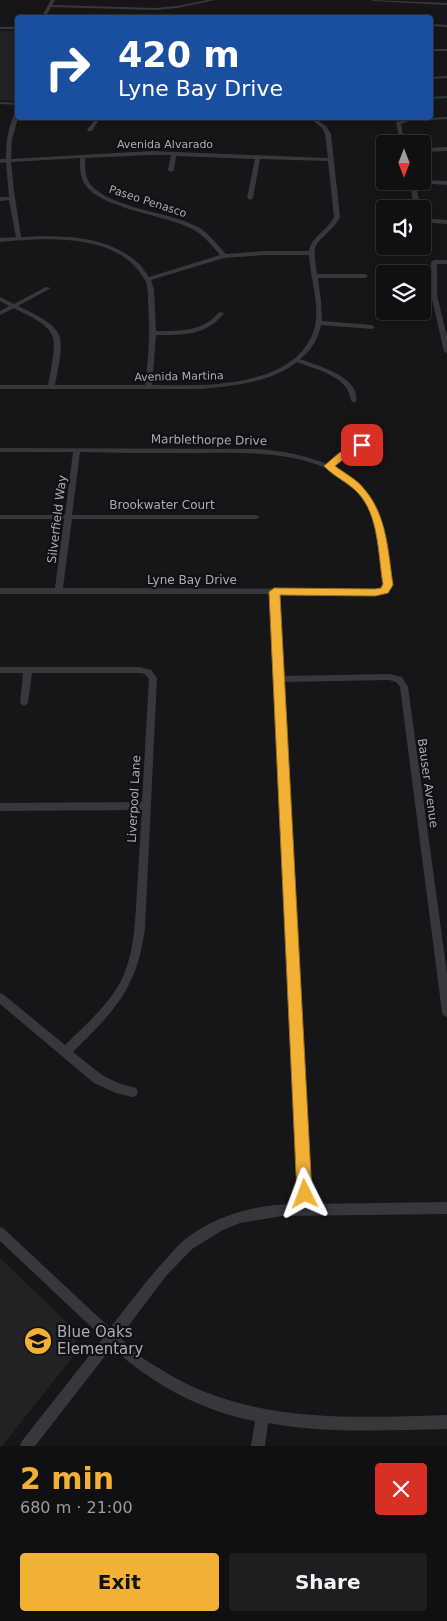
<!DOCTYPE html>
<html lang="en">
<head>
<meta charset="utf-8">
<style>
  body { margin:0; font-family:"DejaVu Sans",sans-serif; background:#1e1e20; color:#f1f3f6; height:100vh; display:flex; flex-direction:column; font-size:19px; white-space:nowrap }
  * { box-sizing:border-box; margin:0 }
  p { font-size:16px; color:#9c9d9f }
  .icon { flex:none; width:28px; height:28px; fill:none; stroke:currentColor; stroke-width:2; stroke-linecap:round; stroke-linejoin:round }
  .map { position:relative; height:1446px; overflow:hidden }
  .drawer { display:flex; flex-direction:column; background:#101012; flex:1 }
  .drawer>* { flex:none }
  .banner { position:absolute; left:15px; top:15px; width:418px; height:105px; border-radius:5px; box-shadow:0 2px 8px #0003,0 0 0 1px #303032; background:#1a4fa0; color:#fff; overflow:hidden }
  .needle { width:32px; rotate:180deg }
  .controls { position:absolute; left:376px; top:135px; display:grid; gap:10px }
  .controls a { display:grid; place-items:center; width:55px; height:55px; border-radius:5px; background:#101012; box-shadow:0 2px 8px #0003,0 0 0 1px #303032; font-size:25px }
  .pin { position:absolute; display:grid; place-items:center; width:42px; height:42px; color:#fff; margin:-21px; border-radius:10px; box-shadow:0 2px 8px #0006 }
  .me { position:absolute; width:55px; margin:-28px; rotate:357deg; stroke-linejoin:round; filter:drop-shadow(0 0 4px #0008) }
  .turn { display:flex; align-items:center; gap:18px; height:105px; padding:0 20px; font-size:22px }
  .turn .icon { width:65px; height:65px; stroke-width:2.5 }
  .turn b { display:block; font-size:35px; line-height:42px }
  .round { display:grid; place-items:center; flex:none; width:52px; height:52px; border-radius:5px; background:#1e1e20 }
  .summary { display:flex; align-items:center; justify-content:space-between; height:85px; padding:0 20px }
  h1 { font-size:30px; font-weight:600; line-height:38px; color:#f2b134 }
  .primary-button { display:flex; gap:10px; margin-top:auto; padding:10px 20px }
  .primary-button a { flex:1; height:58px; border-radius:5px; background:#f2b134; color:#111; font-size:20px; font-weight:600; line-height:58px; text-align:center }
  .primary-button a+a { background:#1e1e20; color:#f1f3f6 }
  .map>svg:first-child { display:block }
  .built { fill:#222225 }
  .lines { fill:none; stroke-linecap:round; stroke-linejoin:round }
  .stream { stroke:#2c353c; stroke-width:2 }
  .street { fill:#37383d; fill-rule:evenodd }
  .route { fill:#f2b134; stroke:#9d7322 }
  .labels { text-anchor:middle; stroke-width:4.5; stroke-linejoin:round; paint-order:stroke }
  .far-street-label { font-size:11px; fill:#a8adb8; stroke:#111113 }
  .street-label { font-size:12px; fill:#a8adb8; stroke:#111113 }
  .near-poi-label { font-size:15px; fill:#a8adb8; stroke:#111113; text-anchor:start }
</style>
</head>
<body>
<div class="map">
<svg width="447" height="1446" viewBox="0 0 447 1446">
  <rect width="100%" height="100%" fill="#161618"/>
  <g class="built">
    <polygon points="0,31 17,31 17,101 0,100"/>
    <polygon points="0,1258 75,1330 76,1353 2,1446 0,1446"/>
  </g>
  <g class="lines">
    <polyline class="stream" points="430,98 447,97"/>
    <g class="street">
      <polygon points="51,0 55,0 52,5 155,8 177,6 207,0 215,0 177,8 155,10 51,7 45,18 41,18"/>
      <polygon points="371,0 447,3 447,5 373,1"/>
      <rect x="235" y="14" width="4" height="4"/>
      <polygon points="430,24 447,25 447,27 430,26"/>
      <rect x="0" y="27" width="18" height="2"/>
      <rect x="430" y="49" width="17" height="2"/>
      <polygon points="447,76 447,78 430,79 430,77"/>
      <polygon points="0,102 18,103 18,105 0,104"/>
      <path d="M16,111H18V118L12,139L11,159L152,151L328,158L325,134L322,128L310,118H314L326,126L331,134L340,217C335,229 317,239 315,249C314,257 316,267 317,274H365L368,276L365,278H318L321,301L322,321L372,325L375,327L372,329L321,325C319,338 310,352 300,359C319,366 361,377 356,402H352C350,399 350,395 348,391C341,375 312,368 297,362C270,383 234,386 201,389H0V385H48C50,374 57,344 52,335C45,321 26,315 14,308L0,315V311L9,306L0,301V297L14,304L46,287L51,288L18,306C30,312 54,322 59,335C64,346 57,373 55,385H145C149,355 150,332 148,301C148,295 148,288 146,282C144,278 141,274 138,270C109,233 41,238 0,242V238L16,237L9,200L0,201V197H9L6,162L0,163V159H6C6,142 8,126 16,111ZM152,155H171L168,170L171,172L174,170L176,156L255,159L247,198L250,200L253,198L260,159L328,161L334,217C328,230 311,237 309,251H265L226,254C217,245 209,233 198,227C168,211 111,209 90,184C85,177 85,166 85,158ZM80,158C80,166 80,174 83,181C97,210 168,214 196,231C205,237 213,247 220,255L149,277C145,272 142,266 137,262C107,235 59,235 21,237L14,191L11,162ZM265,255H309C310,278 321,307 314,330C295,389 201,386 152,385L156,335C182,335 207,336 224,313L219,312C203,332 180,331 156,331L154,289L151,280L224,258Z"/>
      <polygon points="447,117 447,119 408,121 401,124 405,144 400,144 396,122 407,119"/>
      <polygon points="96,118 100,118 92,131 88,131 87,130"/>
      <polygon points="171,118 285,118 283,119 257,121 173,119"/>
      <polygon points="447,147 447,151 422,152 422,148"/>
      <polygon points="422,180 447,181 447,185 416,183 420,209 414,209 410,181 422,181"/>
      <polygon points="422,218 447,220 447,224 422,222"/>
      <polygon points="434,260 447,260 447,264 437,264 437,295 447,337 447,353 444,351 431,295 431,262"/>
      <path d="M363,443L367,445L365,446L344,457L333,466C388,498 380,531 392,585L387,593L375,595L278,594L282,676L389,674L402,677L408,687L447,973V1017L443,1015L442,1012L400,687L396,682L389,680L283,682L311,1204L447,1202V1214L282,1216L240,1223L223,1230L192,1249L166,1276L120,1337C126,1343 132,1350 139,1355C146,1361 154,1365 162,1370C247,1424 350,1418 447,1415V1429C387,1430 327,1434 268,1423L265,1446H251L255,1421C202,1411 151,1384 112,1347L35,1446H20L22,1441L103,1338L0,1241V1227L4,1229L110,1328C129,1304 147,1279 168,1257C173,1251 178,1245 184,1240C217,1214 257,1204 299,1204L270,594H0V588H55L64,519H0V515H65L73,452H0V448L253,449C279,450 303,455 327,464L340,453ZM80,452C116,453 151,453 187,453C243,453 334,446 366,503C380,528 379,558 384,585L382,589H375L63,588L72,519H256L260,517L256,515H72Z"/>
      <path d="M0,667H140L151,670L157,678L145,928C137,989 115,1010 73,1052L102,1075L118,1083L136,1088L138,1092L136,1096L132,1097L116,1093L94,1083L0,1004V993L4,995L65,1045C85,1025 109,1005 122,979C135,951 135,920 137,890C139,863 140,836 142,810L0,811V803L142,802L149,679L145,674L140,673H32L28,703L24,706L20,703L23,673H0Z"/>
    </g>
  </g>
  <path class="route" d="M359,443H362L367,445L346,457L335,466C344,473 358,480 365,490C387,516 388,552 393,585L388,593L375,596L280,595L312,1194L310,1200L305,1202L299,1200L297,1194L269,592L274,588L375,589L381,588L383,584C378,555 379,515 358,493C348,482 334,477 324,466L339,453Z"/>
  <defs>
    <symbol id="school-disc" viewBox="-11 -11 22 22"><circle r="9.5" fill="#f2b134" stroke="#111113"/><path d="M0-5L7-2L0 1L-7-2ZM-4 1L0 2.5L4 1V4Q0 6-4 4Z" fill="#111"/></symbol>
  </defs>
  <g fill-rule="evenodd">
    <use href="#school-disc" x="22" y="1325" width="32" height="32"/>
  </g>
  <g class="labels">
    <g class="far-street-label">
      <text x="165" y="148">Avenida Alvarado</text>
      <text transform="translate(148 201) rotate(18)" y="4">Paseo Penasco</text>
      <text transform="translate(179 376) rotate(-1)" y="4">Avenida Martina</text>
    </g>
    <g class="street-label">
      <text transform="translate(209 440) rotate(1)" y="4">Marblethorpe Drive</text>
      <text x="162" y="509">Brookwater Court</text>
      <text transform="translate(57 519) rotate(-83)" y="4">Silverfield Way</text>
      <text x="192" y="584">Lyne Bay Drive</text>
      <text transform="translate(428 783) rotate(82)" y="4">Bauser Avenue</text>
      <text transform="translate(134 799) rotate(-87)" y="4">Liverpool Lane</text>
    </g>
    <g class="near-poi-label">
      <text x="57" y="1337">Blue Oaks<tspan x="57" dy="17">Elementary</tspan></text>
    </g>
  </g>
</svg>
<div class="controls">
<a><svg class="needle" viewBox="-14 -14 28 28"><path d="M0-13l5 13h-10z" fill="#e53935"/><path d="M0 13l5-13h-10z" fill="#9c9d9f"/></svg></a>
<a><svg class="icon" aria-label="sound" viewBox="0 0 24 24"><path d="M4 9h4l5-4v14l-5-4H4zM17 9q2 3 0 6"/></svg></a>
<a><svg class="icon" aria-label="layers" viewBox="0 0 24 24"><path d="M12 4l9 5-9 5-9-5zM3 14l9 5 9-5"/></svg></a>
</div>
<div class="pin" style="left:362px;top:445px;background:#d93025"><svg class="icon" aria-label="arrive" viewBox="0 0 24 24"><path d="M6 21V4h12l-3 4 3 4H6"/></svg></div>
<svg class="me" style="left:305px;top:1194px" viewBox="-20 -20 40 40"><path d="M0-17L14 15 0 8-14 15z" fill="#f2b134" stroke="#fff" stroke-width="4"/></svg>
<div class="banner">
<div class="turn"><svg class="icon" aria-label="right" viewBox="0 0 24 24"><path d="M7 20v-9h11M14 6l5 5-5 5"/></svg><div><b>420 m</b>Lyne Bay Drive</div></div>
</div>
</div>
<section class="drawer">
<div class="summary"><div><h1>2 min</h1><p>680 m · 21:00</p></div><a class="round" style="background:#d93025;color:#fff"><svg class="icon" aria-label="close" viewBox="0 0 24 24"><path d="M6 6l12 12M18 6L6 18"/></svg></a></div>
<div class="primary-button"><a>Exit</a><a>Share</a></div>
</section>
</body>
</html>
